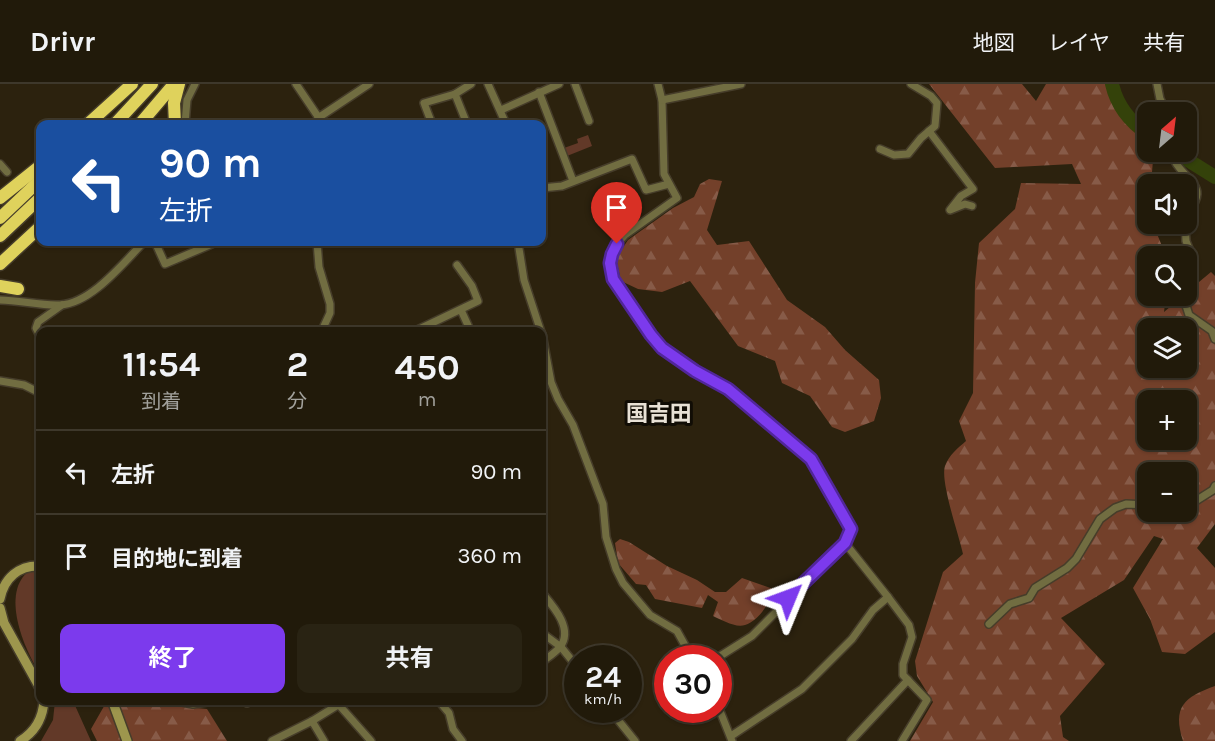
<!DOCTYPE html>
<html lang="ja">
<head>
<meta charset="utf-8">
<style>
  body { margin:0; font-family:Karla,"Noto Sans JP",sans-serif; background:#292313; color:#f1f3f6; height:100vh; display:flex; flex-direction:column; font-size:22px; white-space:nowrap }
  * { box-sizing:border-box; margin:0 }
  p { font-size:20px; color:#a2a19c }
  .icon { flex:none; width:33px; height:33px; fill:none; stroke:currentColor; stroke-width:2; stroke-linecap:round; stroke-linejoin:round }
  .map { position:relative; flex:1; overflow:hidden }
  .sheet { position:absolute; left:36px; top:243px; width:510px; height:378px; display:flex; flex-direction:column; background:#211a0a; border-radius:12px; box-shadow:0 2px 4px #0004,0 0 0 2px #3e382b }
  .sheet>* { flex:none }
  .hud { position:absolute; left:36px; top:36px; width:510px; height:126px; border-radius:12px; box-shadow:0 2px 4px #0004,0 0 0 2px #3e382b; background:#1a4fa0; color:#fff; overflow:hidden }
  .needle { width:39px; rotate:28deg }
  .controls { position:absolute; left:1137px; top:18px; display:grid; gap:12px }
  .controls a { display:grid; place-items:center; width:60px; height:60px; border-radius:12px; background:#211a0a; box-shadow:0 2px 4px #0004,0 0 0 2px #3e382b; font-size:30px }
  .speed { position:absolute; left:564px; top:561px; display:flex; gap:12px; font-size:30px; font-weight:700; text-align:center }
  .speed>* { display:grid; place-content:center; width:78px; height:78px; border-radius:50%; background:#211a0a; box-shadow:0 2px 4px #0004,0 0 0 2px #3e382b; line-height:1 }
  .speed small { font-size:15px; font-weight:400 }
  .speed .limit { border:9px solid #d22; background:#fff; color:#111 }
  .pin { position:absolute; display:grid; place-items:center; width:51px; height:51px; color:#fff; margin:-62px -26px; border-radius:50% 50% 50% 0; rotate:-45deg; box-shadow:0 0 6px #0007 }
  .pin .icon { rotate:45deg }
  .me { position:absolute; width:66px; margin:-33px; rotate:46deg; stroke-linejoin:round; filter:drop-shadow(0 0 4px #0008) }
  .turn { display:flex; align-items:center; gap:21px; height:126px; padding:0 24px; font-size:27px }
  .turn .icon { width:78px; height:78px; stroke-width:2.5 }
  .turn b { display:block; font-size:42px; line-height:51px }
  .eta { display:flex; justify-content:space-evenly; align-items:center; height:102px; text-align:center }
  .eta b { font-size:36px; font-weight:700; line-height:42px }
  .primary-button { display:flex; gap:12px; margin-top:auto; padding:12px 24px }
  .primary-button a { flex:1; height:69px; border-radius:12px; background:#7c3aed; color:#fff; font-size:24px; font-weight:700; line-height:69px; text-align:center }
  .primary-button a+a { background:#292313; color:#f1f3f6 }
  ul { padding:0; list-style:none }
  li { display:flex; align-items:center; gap:18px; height:84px; padding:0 24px; border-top:2px solid #3e382b }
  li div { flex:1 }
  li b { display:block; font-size:22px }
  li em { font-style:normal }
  header { display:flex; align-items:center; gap:36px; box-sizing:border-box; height:84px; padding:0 30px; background:#211a0a; border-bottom:2px solid #3e382b }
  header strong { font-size:28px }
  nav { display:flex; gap:33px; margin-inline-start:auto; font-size:21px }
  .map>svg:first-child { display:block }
  .forest { fill:url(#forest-firs); fill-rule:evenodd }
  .park { fill:#623928 }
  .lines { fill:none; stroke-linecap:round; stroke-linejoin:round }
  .river { stroke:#34420a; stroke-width:14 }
  .street-casing { stroke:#463d2a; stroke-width:10 }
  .secondary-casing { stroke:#463d2a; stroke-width:12 }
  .highway-casing { stroke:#463d2a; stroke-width:15 }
  .street { stroke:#716d41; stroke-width:7 }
  .secondary { stroke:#9d964d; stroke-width:9 }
  .highway { stroke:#dfd25c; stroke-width:12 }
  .route-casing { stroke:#51269a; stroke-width:15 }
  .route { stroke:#7c3aed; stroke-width:10 }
  .labels { text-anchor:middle; stroke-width:6; stroke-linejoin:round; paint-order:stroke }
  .quarter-label { font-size:22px; font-weight:bold; fill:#e8e1d5; stroke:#110d05 }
</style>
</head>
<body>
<header>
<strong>Drivr</strong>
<nav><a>地図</a><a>レイヤ</a><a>共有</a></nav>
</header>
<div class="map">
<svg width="1215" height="657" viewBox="0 0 1215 657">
  <defs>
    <pattern id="forest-firs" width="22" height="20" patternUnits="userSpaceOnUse" patternTransform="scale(1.5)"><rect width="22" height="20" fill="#73402a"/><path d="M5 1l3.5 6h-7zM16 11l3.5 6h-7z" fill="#875b48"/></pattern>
  </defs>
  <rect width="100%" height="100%" fill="#2c220e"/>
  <g class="forest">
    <path d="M929,0H1022L1036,17L1046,0H1109L1153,76L1151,100H1148V140H1153L1166,172H1148V212H1166L1164,228L1183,212H1186L1187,208L1211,188L1215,192V440L1197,464L1215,484V548L1185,570L1162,568L1150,535L1133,504L1163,455L1154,452L1124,496L1061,534L1105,580L1060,632L1063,653L1069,657H910L933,618L917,592L915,577L943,488L963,470C959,451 940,398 945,382C949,371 958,364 966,357L959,337L973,309L975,199L979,159L1015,125L1021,99L1081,100L1072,80L995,84ZM1148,244H1186V284H1148ZM1148,316H1186V356H1148ZM1148,388H1186V428H1148Z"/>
    <polygon points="709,95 722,97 707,146 717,161 749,157 787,216 825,243 845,266 879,296 881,314 874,337 845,348 832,343 810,312 782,299 775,277 738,262 690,197 662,208 638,205 621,197 616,174 628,156 673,124 694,113 700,100"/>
    <path d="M620,455L629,458L667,482L697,496L715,508H726L742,494L776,506C769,518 760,536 745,541C735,544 722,536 713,532L718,518L708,511L702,524L655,515L646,501L636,500L618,479L615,459Z"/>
    <path d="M1215,602V657H1183C1172,623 1184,613 1215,602Z"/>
    <polygon points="107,617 155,617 166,621 207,625 227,657 97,657 91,645"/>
  </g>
  <g class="park">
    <polygon points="588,51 592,62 567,72 564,64 578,59 577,55"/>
    <path d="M32,485L40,486V590C21,560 0,504 32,485Z"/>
    <polygon points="55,617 73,617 91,657 41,657 53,636"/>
  </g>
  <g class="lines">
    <g class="river">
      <path d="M1112,0C1117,22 1130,38 1148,50"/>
      <polyline points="1175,68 1215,93"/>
    </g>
    <defs>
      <g id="street">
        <polyline points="296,0 323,40"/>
        <polyline points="488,0 506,40"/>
        <polyline points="575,0 589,37"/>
        <polyline points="658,0 662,16 664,90 677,114 625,151 617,160 612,170 610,179 613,195 638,234 662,263 695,287 728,305 811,375 851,445 845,459 888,513 873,526 852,555 802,605 731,652"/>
        <polyline points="1157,0 1160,15 1167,28"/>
        <polyline points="539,8 573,97"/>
        <polyline points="455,10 467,40"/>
        <polyline points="662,16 741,0"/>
        <polyline points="501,26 559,0"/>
        <polyline points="318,34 369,0"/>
        <polyline points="185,40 187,16 195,0"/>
        <polyline points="432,40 424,19 455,10 471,0"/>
        <polyline points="929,47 973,105 961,112 950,126 965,120 972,122"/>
        <polyline points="880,65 894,71 908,70 921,54 935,42 937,19 931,12 911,0"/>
        <path d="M1176,68L1173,73C1176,86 1198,98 1197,110C1197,117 1190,127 1186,133"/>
        <polyline points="0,80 7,88"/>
        <polyline points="542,104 562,102 632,75 646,106 669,100"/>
        <polyline points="1185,140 1186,157 1192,172 1186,183"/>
        <polyline points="155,158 165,180 212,160"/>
        <polyline points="317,158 319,183 330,220 330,229 324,242 326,248"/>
        <polyline points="518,158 524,196 541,248"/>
        <polyline points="1183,212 1189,231 1212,247 1215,255"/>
        <path d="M0,216C20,216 40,222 60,221C92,219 123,179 144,158"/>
        <polyline points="461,226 471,248"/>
        <polyline points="413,248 478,217 472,202 457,181"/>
        <polyline points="542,250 551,298 558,315 573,341 603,420 606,453 616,485 623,499 650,531 677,547 692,574"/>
        <polyline points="40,252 36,244 38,238 62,221"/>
        <polyline points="0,297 24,301 40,309"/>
        <polyline points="1186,423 1213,406 1215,402"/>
        <path d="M542,509C553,522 574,545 560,563C555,569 547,574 542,578"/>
        <polyline points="888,513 909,541 912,553 903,580 903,591 927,616 902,657"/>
        <polyline points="989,540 1010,520 1029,514 1035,504 1067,484 1076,475 1100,435 1115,424 1126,420 1148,421"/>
        <polyline points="542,549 561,563 578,584"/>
        <polyline points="717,574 752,552 845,459"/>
        <polyline points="172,616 193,620 221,616"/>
        <polyline points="438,616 449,629 453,645 462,657"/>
        <polyline points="247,619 249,616"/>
        <polyline points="339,621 371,657"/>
        <polyline points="718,622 732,657"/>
        <polyline points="610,626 635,657"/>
        <polyline points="312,637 324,657"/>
        <polyline points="272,657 312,637 346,616"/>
        <polyline points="851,657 908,596"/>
      </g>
      <g id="secondary">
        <path d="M0,515C4,494 19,481 40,482"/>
        <polyline points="0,524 4,539 40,604"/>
        <polyline points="112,616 127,657"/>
        <path d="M20,657C35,648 43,634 44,616"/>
      </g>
      <g id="highway">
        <polyline points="88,40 132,0"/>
        <polyline points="115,40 152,0"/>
        <polyline points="140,40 174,0"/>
        <polyline points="175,40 174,19 179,0"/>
        <polyline points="0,114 40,82"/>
        <polyline points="0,134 40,96"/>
        <polyline points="0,152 40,114"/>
        <polyline points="0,180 40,143"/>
        <polyline points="0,202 18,205"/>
      </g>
    </defs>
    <use href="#street" class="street-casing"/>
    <use href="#secondary" class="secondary-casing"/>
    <use href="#highway" class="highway-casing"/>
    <use href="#street" class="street"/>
    <use href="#secondary" class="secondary"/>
    <use href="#highway" class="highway"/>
  </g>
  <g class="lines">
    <defs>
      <polyline id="route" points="617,160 612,170 610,179 613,195 651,251 662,264 695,287 728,305 811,375 851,445 845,459 788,514"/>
    </defs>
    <use href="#route" class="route-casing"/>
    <use href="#route" class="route"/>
  </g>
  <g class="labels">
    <g class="quarter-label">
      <text x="659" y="337">国吉田</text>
    </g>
  </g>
</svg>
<div class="controls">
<a><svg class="needle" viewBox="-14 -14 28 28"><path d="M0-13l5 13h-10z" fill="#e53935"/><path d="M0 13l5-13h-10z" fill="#a2a19c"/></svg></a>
<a><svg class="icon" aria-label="sound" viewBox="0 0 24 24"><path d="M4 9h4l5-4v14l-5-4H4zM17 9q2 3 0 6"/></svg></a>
<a><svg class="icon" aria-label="search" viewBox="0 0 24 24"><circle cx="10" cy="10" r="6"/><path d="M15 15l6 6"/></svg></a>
<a><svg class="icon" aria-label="layers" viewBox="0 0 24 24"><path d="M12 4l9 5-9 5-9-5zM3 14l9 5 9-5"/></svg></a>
<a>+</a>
<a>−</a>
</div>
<div class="speed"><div>24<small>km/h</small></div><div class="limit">30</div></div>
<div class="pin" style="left:617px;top:160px;background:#d93025"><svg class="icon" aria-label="arrive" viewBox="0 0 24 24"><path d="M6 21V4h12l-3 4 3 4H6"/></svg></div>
<svg class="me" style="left:788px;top:514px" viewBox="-20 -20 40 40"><path d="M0-17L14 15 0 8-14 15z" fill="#7c3aed" stroke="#fff" stroke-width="4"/></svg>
<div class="hud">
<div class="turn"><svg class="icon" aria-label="left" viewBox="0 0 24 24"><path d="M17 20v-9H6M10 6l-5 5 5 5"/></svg><div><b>90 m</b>左折</div></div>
</div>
<section class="sheet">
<div class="eta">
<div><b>11:54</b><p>到着</p></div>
<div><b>2</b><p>分</p></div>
<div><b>450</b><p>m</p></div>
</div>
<ul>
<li><svg class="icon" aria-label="left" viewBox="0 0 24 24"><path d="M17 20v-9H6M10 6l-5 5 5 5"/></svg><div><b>左折</b></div><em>90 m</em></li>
<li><svg class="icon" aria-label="arrive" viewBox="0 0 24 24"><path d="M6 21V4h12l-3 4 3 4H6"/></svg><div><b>目的地に到着</b></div><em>360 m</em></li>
</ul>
<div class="primary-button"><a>終了</a><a>共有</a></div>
</section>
</div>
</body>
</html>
